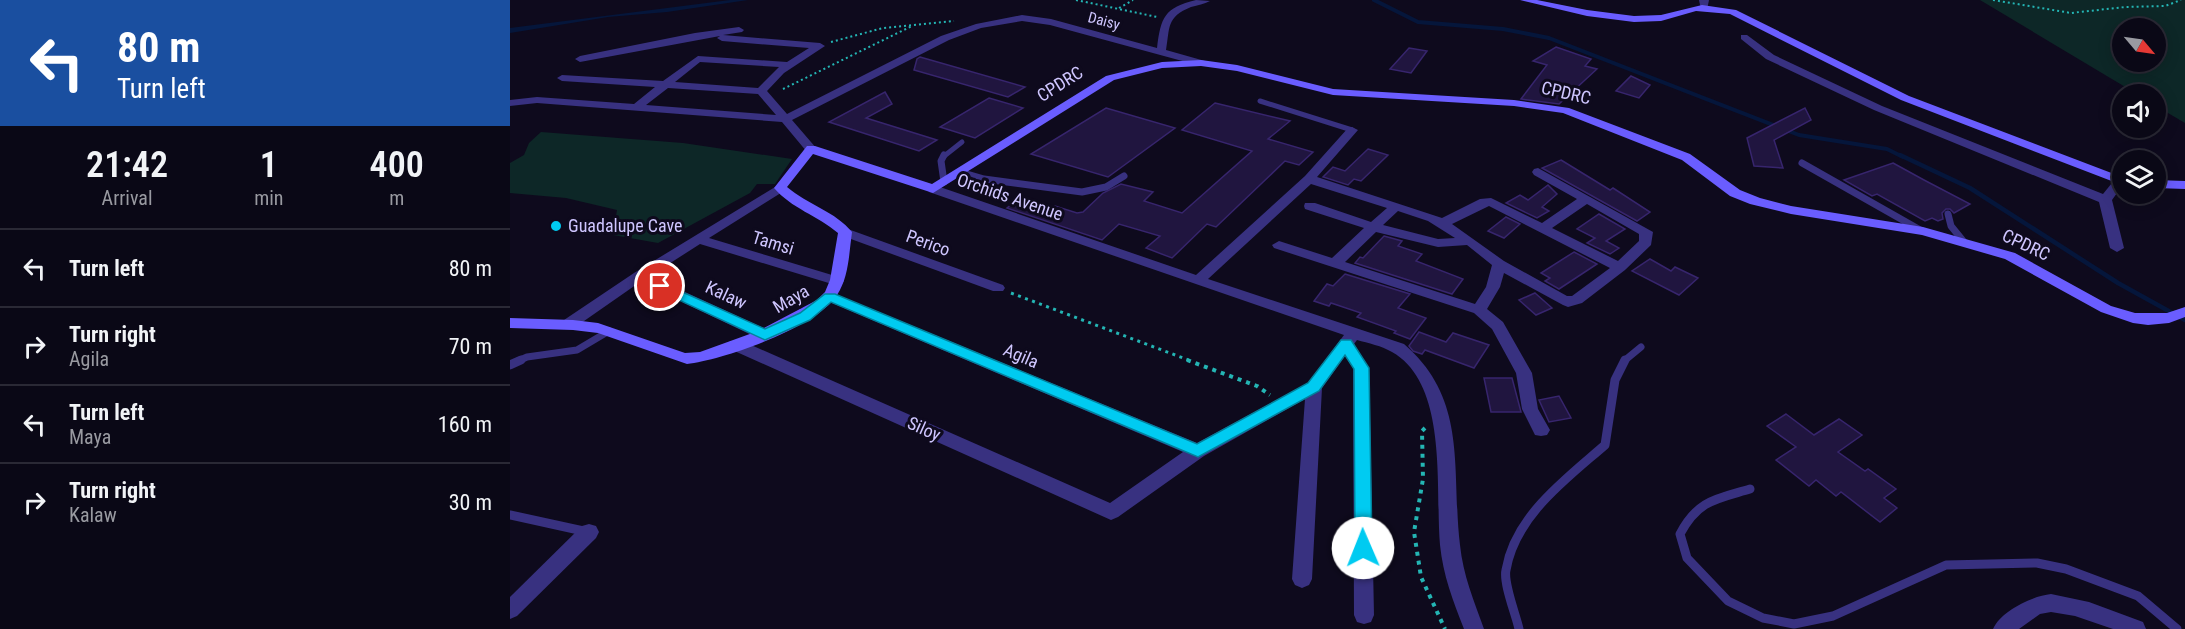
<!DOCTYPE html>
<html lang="en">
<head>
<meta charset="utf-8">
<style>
  body { margin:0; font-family:"Roboto Condensed",sans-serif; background:#181623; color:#f1f3f6; height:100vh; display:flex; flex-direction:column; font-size:22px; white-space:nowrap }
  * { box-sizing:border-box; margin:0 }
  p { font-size:20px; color:#999aa1 }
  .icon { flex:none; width:33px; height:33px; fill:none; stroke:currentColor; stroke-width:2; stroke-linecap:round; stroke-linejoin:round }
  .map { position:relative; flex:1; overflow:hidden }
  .panel { display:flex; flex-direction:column; background:#0a0816; width:510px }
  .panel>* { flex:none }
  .guide { background:#1a4fa0; color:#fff; overflow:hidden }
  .needle { width:39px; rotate:119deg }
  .controls { position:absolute; left:1602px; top:18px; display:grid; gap:12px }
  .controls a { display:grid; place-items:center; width:54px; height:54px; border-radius:50%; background:#0a0816; box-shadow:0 3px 15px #0003,0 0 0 2px #2a2935; font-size:30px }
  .pin { position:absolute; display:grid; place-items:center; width:51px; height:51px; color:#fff; margin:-26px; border:3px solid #fff; border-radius:50%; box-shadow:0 2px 6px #0007 }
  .me { position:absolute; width:66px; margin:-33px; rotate:359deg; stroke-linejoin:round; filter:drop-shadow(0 0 4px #0008) }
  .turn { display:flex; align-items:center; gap:21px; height:126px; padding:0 18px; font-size:27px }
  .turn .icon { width:78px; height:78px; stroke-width:2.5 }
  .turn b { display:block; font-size:42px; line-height:51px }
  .eta { display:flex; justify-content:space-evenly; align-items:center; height:102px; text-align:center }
  .eta b { font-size:36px; font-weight:600; line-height:42px }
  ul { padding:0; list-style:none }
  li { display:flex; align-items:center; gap:18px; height:78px; padding:0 18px; border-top:2px solid #2a2935 }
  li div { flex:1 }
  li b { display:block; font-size:22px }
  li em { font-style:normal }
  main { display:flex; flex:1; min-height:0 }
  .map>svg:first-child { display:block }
  .green { fill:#0d2727; fill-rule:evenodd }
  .water { fill:#05163b }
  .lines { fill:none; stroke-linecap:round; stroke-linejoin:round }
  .stream-far1 { stroke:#05163b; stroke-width:4 }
  .stream { stroke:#05163b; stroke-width:4.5 }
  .building { fill:#20153f; stroke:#37256d; stroke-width:1.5 }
  .path-far2 { stroke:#24b5b4; stroke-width:2; stroke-dasharray:2 3; stroke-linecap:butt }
  .path-far1 { stroke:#24b5b4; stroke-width:3; stroke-dasharray:3 4.5; stroke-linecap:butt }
  .path { stroke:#24b5b4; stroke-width:4; stroke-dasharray:4 5; stroke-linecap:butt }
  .lane-far2 { stroke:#383180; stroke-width:5 }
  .lane-far1 { stroke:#383180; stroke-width:7 }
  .lane { stroke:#383180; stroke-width:9 }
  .street { fill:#383180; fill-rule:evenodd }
  .secondary { fill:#6a5dff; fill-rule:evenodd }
  .route { fill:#00cbf1; stroke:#00849d; stroke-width:1.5 }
  .poi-dot { fill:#00cbf1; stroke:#0e0a1d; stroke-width:2 }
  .labels { text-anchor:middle; stroke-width:6; stroke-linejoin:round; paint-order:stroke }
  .far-street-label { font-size:15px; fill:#cfc6ff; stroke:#0e0a1d }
  .street-label { font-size:18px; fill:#cfc6ff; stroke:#0e0a1d }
  .poi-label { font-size:18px; fill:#cfc6ff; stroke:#0e0a1d; text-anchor:start }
</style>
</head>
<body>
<main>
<section class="panel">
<div class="guide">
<div class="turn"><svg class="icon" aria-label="left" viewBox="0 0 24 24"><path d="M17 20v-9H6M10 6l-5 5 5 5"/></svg><div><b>80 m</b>Turn left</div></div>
</div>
<div class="eta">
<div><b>21:42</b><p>Arrival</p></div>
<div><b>1</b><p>min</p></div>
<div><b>400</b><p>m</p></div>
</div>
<ul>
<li><svg class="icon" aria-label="left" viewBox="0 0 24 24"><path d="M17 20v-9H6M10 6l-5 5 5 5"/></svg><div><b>Turn left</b></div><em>80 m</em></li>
<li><svg class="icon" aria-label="right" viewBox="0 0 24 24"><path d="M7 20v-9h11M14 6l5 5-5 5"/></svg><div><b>Turn right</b><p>Agila</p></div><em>70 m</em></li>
<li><svg class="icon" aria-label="left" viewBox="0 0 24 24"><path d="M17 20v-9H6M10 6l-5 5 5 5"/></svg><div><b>Turn left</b><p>Maya</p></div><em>160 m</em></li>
<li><svg class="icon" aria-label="right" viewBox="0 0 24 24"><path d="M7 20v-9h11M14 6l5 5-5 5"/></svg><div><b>Turn right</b><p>Kalaw</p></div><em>30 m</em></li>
</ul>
</section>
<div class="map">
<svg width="1675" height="629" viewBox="0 0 1675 629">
  <rect width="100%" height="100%" fill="#0e0a1d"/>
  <g class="green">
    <path d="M1470,0H1675V123L1646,106V94H1627ZM1612,28H1646V62H1612Z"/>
    <polygon points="31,132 173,143 282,159 265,184 247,184 240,193 148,243 103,235 107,210 56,198 0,193 0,163 14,155 19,143"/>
  </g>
  <polygon class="water" points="220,0 238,0 157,12 98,17 0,33 0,28"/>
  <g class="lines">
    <polyline class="stream-far1" points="864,0 908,22 993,29 1039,38 1289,135 1377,149 1393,157"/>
    <polyline class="stream" points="1390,155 1460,188 1608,283 1675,320"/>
  </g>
  <g class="building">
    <polygon points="1046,47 1081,59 1075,66 1087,69 1049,104 1011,99 1037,65 1023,61"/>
    <polygon points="899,48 917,51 901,73 880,69"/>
    <polygon points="410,57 515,87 498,97 404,70 407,59"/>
    <polygon points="1121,76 1140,85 1129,98 1106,91"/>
    <polygon points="375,92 382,104 356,118 427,140 409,151 319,122"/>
    <polygon points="479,98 513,108 465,138 430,127"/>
    <polygon points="705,103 780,121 758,139 803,152 789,165 775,161 706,227 697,224 662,258 636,248 650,236 609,224 592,240 497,208 511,197 543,207 545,206 567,213 573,212 593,193 611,184 643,192 634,201 672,213 742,151 672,130"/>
    <polygon points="596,108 665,128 598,177 521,154"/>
    <polygon points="1295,108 1301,120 1264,140 1273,168 1244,166 1237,138"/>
    <polygon points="858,149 878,155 851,181 844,179 838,185 813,177 823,167 835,171"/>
    <polygon points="1051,160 1100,190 1103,188 1140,212 1127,221 1032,168"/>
    <polygon points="1383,163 1414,180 1460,204 1444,213 1440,209 1436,209 1432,213 1433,219 1428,221 1422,218 1415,221 1367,194 1362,196 1334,180"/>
    <polygon points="1038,185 1047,194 1032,207 1039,211 1027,218 996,203 1010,195 1018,200"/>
    <polygon points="1089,214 1115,229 1096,241 1109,248 1100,254 1077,243 1085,238 1067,229"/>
    <polygon points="996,217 1010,224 994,238 978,231"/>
    <polygon points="874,236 892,241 888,246 912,254 906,261 953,279 942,294 845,263 850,257 853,258"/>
    <polygon points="1064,252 1087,264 1049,289 1035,281 1040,278 1031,273"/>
    <polygon points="1140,259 1161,271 1165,267 1188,278 1169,295 1122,271"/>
    <polygon points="835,274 900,294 888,308 916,318 900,339 884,333 886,331 847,317 851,313 821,303 819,306 804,301 817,284 823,286"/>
    <polygon points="1025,293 1042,308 1026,315 1009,300"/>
    <polygon points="909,332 936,342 943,333 979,345 964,368 915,350 912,354 903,351 899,346"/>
    <polygon points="974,378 1002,378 1011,412 981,412"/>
    <polygon points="1049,396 1061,418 1039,422 1029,400"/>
    <polygon points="1276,414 1304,435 1329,419 1352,435 1328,452 1355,471 1358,469 1386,489 1374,498 1387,508 1370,522 1331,492 1326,496 1306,480 1299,486 1266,460 1286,447 1257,426"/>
  </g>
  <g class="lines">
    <g class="path-far2">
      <polyline points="566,0 647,17"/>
      <polyline points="1483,0 1561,13 1615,7 1655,6 1671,0"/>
      <polyline points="609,8 623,0"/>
      <polyline points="321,42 373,28 444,21"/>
      <polyline points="273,89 402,26"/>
    </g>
    <polyline class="path-far1" points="501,293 681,361"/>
    <g class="path">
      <polyline points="677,360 747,386 760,395"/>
      <polyline points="915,428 912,431 913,479 904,532 911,577 935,629"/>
    </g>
    <g class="lane-far2">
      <polyline points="750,101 842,130"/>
      <polyline points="433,157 452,142"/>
    </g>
    <g class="lane-far1">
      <polyline points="1292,163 1412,231"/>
      <polyline points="450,172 474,179 572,192 596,187 614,176"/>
      <polyline points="434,182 431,161 434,155"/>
      <polyline points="1438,214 1441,226 1454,242"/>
      <polyline points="8,361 17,357 67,350 99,331"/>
      <polyline points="1114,361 1131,347"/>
    </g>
    <g class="lane">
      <polyline points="0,365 11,360"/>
      <path d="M1240,489C1206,499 1188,500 1170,534L1177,558L1218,601L1253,618L1284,624L1323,616L1436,565L1527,563L1556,569L1628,596L1667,629"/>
      <polyline points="0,515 78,532"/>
      <path d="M1009,629C1006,615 993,583 996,570C1005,516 1056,479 1095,445L1105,380L1115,360"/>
    </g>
    <g class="street">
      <path d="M686,0L700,1C694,4 688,5 681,7C656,17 660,28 656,50L695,61V65H687L540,25L512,21L471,28L439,40L282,120L307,149L301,153L297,152L272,122L27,103L0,106V100L27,97L124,104L145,87L52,81L47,78L52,75L153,81L188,56L277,62L299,48L212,41L207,38L210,36L70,62L65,59L70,56L185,33L229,27L234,30L232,32L213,35L310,43L315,46L274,73L257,91L277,114L431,36L466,24L512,15L541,19L647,48C651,17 654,8 686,0ZM190,62L269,67L248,88L165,82ZM158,88L248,94L266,115L136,105Z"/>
      <polygon points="1189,0 1199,0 1197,10 1191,10"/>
      <polygon points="1231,35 1237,35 1264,55 1372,106 1593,194 1606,178 1612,178 1612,186 1602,200 1614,248 1607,252 1600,248 1589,202 1364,110 1256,59 1231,39"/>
      <path d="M842,127L848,130L807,177L932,218L970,199L981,198L1032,223L1067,199L1024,175L1022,172L1024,169L1028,168L1143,232L1141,245L1115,270L1072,303L1058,307L1053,305L994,273L990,287L977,309L993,322L1022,373L1028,409L1040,430L1037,435L1031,436L1025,435L1012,409L1006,373L982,329L964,313L764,248L762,245L769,241L822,258L854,228L795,209L794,206L795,203H805L861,222L877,208L801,184L698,279L894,344C959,400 941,470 950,545C953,575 964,601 974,629H954C943,601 933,575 930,545C925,490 939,384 882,352C872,346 858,343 847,340L844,344L859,368L864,615L861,622L854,624L847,622L844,615L843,368L835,356L812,388L802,579L799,585L792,588L785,585L782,579L795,399L694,456L608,517L601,520L220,349L218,345L220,341H232L600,503L673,452L315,300L313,297L315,294H325L687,443L798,383L834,335L419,192L417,189L423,185L427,186L686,275L795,176L838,128ZM1077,204L1129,234V241L1108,261L1042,228ZM979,206L1100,268L1062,296H1057L994,261L942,224ZM888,211L918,221L945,238L928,239L873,225ZM866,232L928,247L957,245L982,265L976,287L965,304L835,262Z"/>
      <polygon points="270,184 274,185 276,188 274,191 199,238 332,278 334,281 332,284 322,284 190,244 140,276 260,331 263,335 260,339 250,339 130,282 64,328 54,328 51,324 54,320 124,273"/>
      <polygon points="335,228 493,285 495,288 493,291 483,291 330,235 328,232"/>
      <polygon points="79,524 86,526 89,532 86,538 7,616 0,619 0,597 72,526"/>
      <path d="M1541,594L1579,602L1633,622L1636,629H1603L1565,616L1541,612L1530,614L1509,629H1483C1491,611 1522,596 1541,594Z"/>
    </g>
    <g class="secondary">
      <polygon points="1010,0 1027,0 1077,10 1124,16 1151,15 1192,5 1226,10 1399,96 1612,177 1612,185 1391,100 1220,14 1186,11 1151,21 1124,22 1077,16"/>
      <path d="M691,60L727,65L823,89L1004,100L1059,108L1180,154L1230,190L1250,198L1281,206L1413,227L1505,253L1601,306L1625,313H1657L1675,307V317L1659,323L1638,325L1623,323L1591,312L1495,259L1412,235L1281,214L1240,204L1220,196L1172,160L1053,113L1004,106L823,95L727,71L691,66L652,68L604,80L423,193L303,154L277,187C297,204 326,212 342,232C339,253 339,277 327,295C307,327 214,360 177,364L88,333L63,330L0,328V318L63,320L88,323L175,353L190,352L248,331L307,300L315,292L320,280L328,233C308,216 281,208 264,188L297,146H305L422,184L596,76L652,62Z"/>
      <polygon points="1646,180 1675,181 1675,189 1646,188"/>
    </g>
  </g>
  <polygon class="route" points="150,282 255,329 290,313 315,294 325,294 687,444 798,383 831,340 841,340 859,368 862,548 860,553 853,555 847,553 845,548 844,369 835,355 809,391 688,457 321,302 300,320 255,340 145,289 143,286 145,283"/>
  <circle class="poi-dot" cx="46" cy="226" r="6"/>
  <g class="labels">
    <g class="far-street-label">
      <text transform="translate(594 21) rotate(15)" y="5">Daisy</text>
    </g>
    <g class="street-label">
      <text transform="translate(550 84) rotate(-32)" y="6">CPDRC</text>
      <text transform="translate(1056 93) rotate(13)" y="6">CPDRC</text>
      <text transform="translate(500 197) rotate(19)" y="6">Orchids Avenue</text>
      <text transform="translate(263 243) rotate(17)" y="6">Tamsi</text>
      <text transform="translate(418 243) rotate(20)" y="6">Perico</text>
      <text transform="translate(1516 245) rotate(25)" y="6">CPDRC</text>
      <text transform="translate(216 295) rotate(25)" y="6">Kalaw</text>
      <text transform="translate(281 299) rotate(-30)" y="6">Maya</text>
      <text transform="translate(511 356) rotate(23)" y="6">Agila</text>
      <text transform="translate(414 429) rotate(24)" y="6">Siloy</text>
    </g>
    <g class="poi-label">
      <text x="58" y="232">Guadalupe Cave</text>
    </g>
  </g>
</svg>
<div class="controls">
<a><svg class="needle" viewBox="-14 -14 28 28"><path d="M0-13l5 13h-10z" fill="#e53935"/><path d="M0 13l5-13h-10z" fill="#999aa1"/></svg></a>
<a><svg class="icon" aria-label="sound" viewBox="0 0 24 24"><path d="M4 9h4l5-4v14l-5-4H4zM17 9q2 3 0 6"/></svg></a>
<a><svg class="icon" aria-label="layers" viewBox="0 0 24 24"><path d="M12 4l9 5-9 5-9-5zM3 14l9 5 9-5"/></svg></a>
</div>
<div class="pin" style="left:150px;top:286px;background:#d93025"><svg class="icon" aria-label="arrive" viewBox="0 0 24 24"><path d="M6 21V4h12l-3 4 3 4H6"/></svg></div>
<svg class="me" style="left:853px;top:548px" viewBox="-20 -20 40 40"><circle r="19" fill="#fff"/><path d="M0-13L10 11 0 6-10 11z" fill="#00cbf1"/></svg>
</div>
</main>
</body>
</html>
